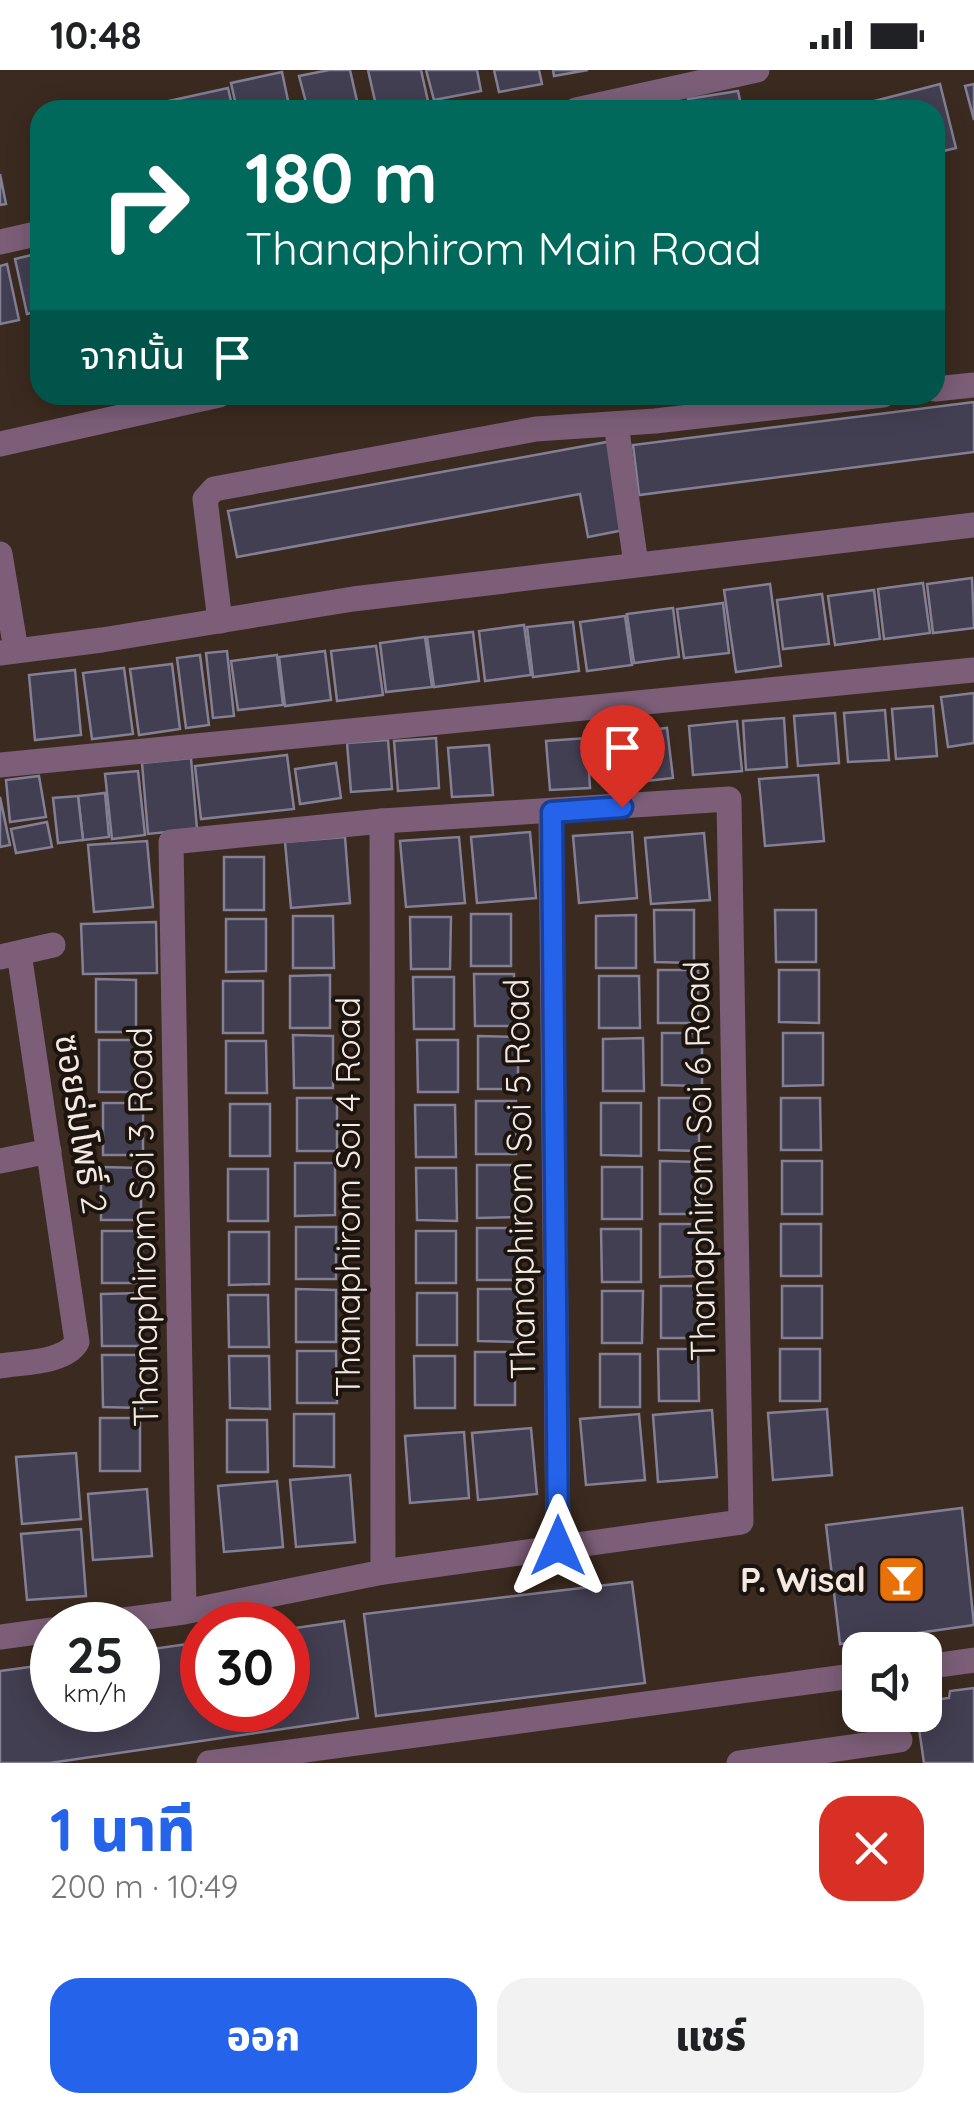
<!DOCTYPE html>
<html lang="th">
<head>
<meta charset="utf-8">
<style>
  body { margin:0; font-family:Quicksand,"Noto Sans Thai",sans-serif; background:#f2f2f2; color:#202124; height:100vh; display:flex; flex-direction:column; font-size:38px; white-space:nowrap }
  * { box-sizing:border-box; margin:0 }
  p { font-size:32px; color:#757577 }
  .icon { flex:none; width:55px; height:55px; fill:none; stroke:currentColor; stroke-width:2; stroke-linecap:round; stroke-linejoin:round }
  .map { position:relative; height:1693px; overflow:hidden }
  .sheet { display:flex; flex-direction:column; background:#fff; flex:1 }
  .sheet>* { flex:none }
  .top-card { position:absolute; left:30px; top:30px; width:915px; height:305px; border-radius:30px; box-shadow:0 5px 25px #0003; background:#00695c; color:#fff; overflow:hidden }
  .controls { position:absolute; left:842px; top:1562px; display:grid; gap:20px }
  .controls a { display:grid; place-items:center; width:100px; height:100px; border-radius:20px; background:#fff; box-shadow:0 5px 25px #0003; font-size:50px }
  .speed { position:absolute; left:30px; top:1532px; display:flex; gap:20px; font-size:50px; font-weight:700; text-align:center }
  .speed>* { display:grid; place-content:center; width:130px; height:130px; border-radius:50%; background:#fff; box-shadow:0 5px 25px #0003; line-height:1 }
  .speed small { font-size:25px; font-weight:400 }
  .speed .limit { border:15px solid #d22; background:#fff; color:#111 }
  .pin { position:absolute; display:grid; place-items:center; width:85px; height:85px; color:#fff; margin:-102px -42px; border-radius:50% 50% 50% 0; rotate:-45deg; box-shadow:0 0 10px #0007 }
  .pin .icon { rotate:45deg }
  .me { position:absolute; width:110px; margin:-55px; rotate:0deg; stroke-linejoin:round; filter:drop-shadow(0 0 8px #0008) }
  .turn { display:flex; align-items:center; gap:35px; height:210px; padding:0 50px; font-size:45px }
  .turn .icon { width:130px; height:130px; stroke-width:2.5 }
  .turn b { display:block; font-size:70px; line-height:85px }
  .then { display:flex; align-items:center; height:95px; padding:0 50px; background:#0003; gap:20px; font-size:38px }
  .round { display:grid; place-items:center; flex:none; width:105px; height:105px; border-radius:30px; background:#f2f2f2 }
  .headline { display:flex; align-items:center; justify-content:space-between; height:170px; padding:0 50px }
  h1 { font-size:60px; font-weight:800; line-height:75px; color:#2563eb }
  .cta { display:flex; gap:20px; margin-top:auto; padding:20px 50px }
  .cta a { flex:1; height:115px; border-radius:30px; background:#2563eb; color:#fff; font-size:40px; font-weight:800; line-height:115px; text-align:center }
  .cta a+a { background:#f2f2f2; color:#202124 }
  .status { display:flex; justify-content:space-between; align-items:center; height:70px; padding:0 50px; background:#fff; direction:ltr }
  .status svg { height:28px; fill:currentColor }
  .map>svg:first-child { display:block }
  .building { fill:#433f52; stroke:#837f95; stroke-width:2.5 }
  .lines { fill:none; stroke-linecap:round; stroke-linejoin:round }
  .minor { stroke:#7c5e78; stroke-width:25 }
  .route-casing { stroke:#184099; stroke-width:25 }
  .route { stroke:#2563eb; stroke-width:18 }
  .labels { text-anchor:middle; stroke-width:8; stroke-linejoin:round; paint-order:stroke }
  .street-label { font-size:35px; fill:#f4e8e1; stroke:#1c140f }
  .poi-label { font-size:35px; font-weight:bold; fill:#f4e8e1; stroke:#1c140f; text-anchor:end }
</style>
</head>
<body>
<div class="status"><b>10:48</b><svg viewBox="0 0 49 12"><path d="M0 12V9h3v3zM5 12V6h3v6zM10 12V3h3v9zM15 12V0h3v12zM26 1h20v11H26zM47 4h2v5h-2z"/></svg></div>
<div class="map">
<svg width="974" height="1693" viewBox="0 0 974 1693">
  <rect width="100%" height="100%" fill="#3b2a1f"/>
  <g class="building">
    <polygon points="329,0 350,0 359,40 308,40 299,6"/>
    <polygon points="368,0 421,0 430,40 377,40"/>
    <polygon points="426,0 477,0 481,21 434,30"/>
    <polygon points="494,0 539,0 542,14 499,22"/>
    <polygon points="553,0 588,0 554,6"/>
    <polygon points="282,2 290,40 237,40 231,13"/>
    <polygon points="940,14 956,78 935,83 935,40 873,40 871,32"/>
    <polygon points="974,14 974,50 965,16"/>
    <polygon points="228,18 233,40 171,40 169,31"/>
    <polygon points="738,21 742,40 690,40 688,29"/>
    <polygon points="163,32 164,40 127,40"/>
    <polygon points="0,104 6,134 0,135"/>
    <polygon points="40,183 40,241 27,244 15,189"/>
    <polygon points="7,194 19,250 0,254 0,196"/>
    <polygon points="974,332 974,382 639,425 633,375"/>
    <polygon points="612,371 629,459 588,467 580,424 237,487 228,441"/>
    <polygon points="972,508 974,558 933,563 927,514"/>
    <polygon points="923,513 930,563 884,569 878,519"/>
    <polygon points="770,514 781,596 736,602 724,520"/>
    <polygon points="874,520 880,569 835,575 828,526"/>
    <polygon points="822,524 829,574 783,579 777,530"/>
    <polygon points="723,533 729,583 684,588 677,539"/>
    <polygon points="673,538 679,587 634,593 627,544"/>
    <polygon points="625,546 632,595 587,601 580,552"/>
    <polygon points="573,552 579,601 533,607 527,557"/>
    <polygon points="524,555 531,605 485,611 479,561"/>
    <polygon points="473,562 479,611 434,617 427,567"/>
    <polygon points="425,567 432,617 386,622 380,573"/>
    <polygon points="376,576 383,625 337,631 331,581"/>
    <polygon points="227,581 234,646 213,648 206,583"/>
    <polygon points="325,581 331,630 285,636 279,587"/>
    <polygon points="200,585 209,655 186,658 177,588"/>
    <polygon points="277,585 283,635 238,640 231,591"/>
    <polygon points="172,594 180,659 139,665 130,599"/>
    <polygon points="124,598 133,664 92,669 83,603"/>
    <polygon points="75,600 81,665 35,670 29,605"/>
    <polygon points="974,623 974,673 948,677 941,627"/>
    <polygon points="933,636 937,686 896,689 892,639"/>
    <polygon points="885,640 889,690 848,692 844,643"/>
    <polygon points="835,643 839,693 798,696 794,646"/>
    <polygon points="784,648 787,697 746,700 743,651"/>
    <polygon points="737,651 742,701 693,705 689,656"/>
    <polygon points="667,658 673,708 619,714 613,664"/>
    <polygon points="436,668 439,718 398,721 394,671"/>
    <polygon points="587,668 590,718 550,720 546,671"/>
    <polygon points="388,670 392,719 351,722 347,673"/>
    <polygon points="489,675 493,725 452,727 448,678"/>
    <polygon points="287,685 294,739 201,749 195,696"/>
    <polygon points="191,688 197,759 148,764 142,693"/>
    <polygon points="336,693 341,728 300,734 295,699"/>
    <polygon points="138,701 145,765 112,769 105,704"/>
    <polygon points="818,705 824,771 765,776 759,709"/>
    <polygon points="39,706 46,747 10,752 6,710"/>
    <polygon points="105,723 109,767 83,770 78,726"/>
    <polygon points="78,726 83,770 58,773 53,728"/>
    <polygon points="0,727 10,775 0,777"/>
    <polygon points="47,752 52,777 16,783 11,759"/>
    <polygon points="530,762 536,828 477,833 471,767"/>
    <polygon points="632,762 637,828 579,833 573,766"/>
    <polygon points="704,763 710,830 651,834 645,768"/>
    <polygon points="345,767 350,833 291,838 285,772"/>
    <polygon points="459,767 465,833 406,837 400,771"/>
    <polygon points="147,771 153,837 94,842 88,775"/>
    <rect x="224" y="787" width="40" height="53"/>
    <polygon points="654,840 694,840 694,893 655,892"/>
    <polygon points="775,840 816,840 816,892 776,892"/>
    <rect x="471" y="844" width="40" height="52"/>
    <polygon points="636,845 636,898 596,898 596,846"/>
    <polygon points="293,846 333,846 334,898 293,898"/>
    <polygon points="410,847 451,847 450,899 411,899"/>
    <polygon points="226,849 266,849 266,901 226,902"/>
    <polygon points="156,852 157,903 83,904 81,854"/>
    <rect x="658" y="900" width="40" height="53"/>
    <polygon points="779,900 819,900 819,953 779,952"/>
    <polygon points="474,904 514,904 514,956 475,956"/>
    <polygon points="330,905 330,958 290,958 290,906"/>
    <polygon points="599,906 639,906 640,958 599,958"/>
    <polygon points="413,907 454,907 454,959 414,959"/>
    <polygon points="96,909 136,910 136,962 96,962"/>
    <rect x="223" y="911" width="40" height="52"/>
    <polygon points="662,963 702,963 702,1016 662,1015"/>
    <polygon points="783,963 823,963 823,1015 783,1016"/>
    <polygon points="293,965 333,966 333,1018 294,1018"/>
    <polygon points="478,966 518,967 518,1019 478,1019"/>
    <polygon points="643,968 644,1021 603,1021 603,969"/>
    <rect x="99" y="970" width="40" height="52"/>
    <polygon points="417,970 458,970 458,1022 418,1022"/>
    <polygon points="226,971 266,971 267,1023 226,1023"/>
    <rect x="297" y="1028" width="40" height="53"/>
    <polygon points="659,1028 699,1028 699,1081 659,1080"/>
    <polygon points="781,1028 820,1028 821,1080 781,1080"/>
    <rect x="476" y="1031" width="40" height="53"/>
    <rect x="103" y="1033" width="40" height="52"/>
    <polygon points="601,1033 641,1033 641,1086 601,1085"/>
    <rect x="230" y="1034" width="40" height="52"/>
    <polygon points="415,1035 455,1035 456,1087 416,1087"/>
    <polygon points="660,1091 700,1092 701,1144 660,1144"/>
    <rect x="782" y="1091" width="40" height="53"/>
    <polygon points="295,1093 335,1093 335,1145 295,1146"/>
    <polygon points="477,1095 517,1095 517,1147 477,1148"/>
    <polygon points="101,1097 141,1098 141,1150 101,1150"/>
    <rect x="602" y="1097" width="40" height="52"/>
    <polygon points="416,1098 456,1098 457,1151 417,1150"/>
    <rect x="228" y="1099" width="40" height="52"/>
    <polygon points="660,1154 700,1154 700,1206 660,1207"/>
    <rect x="781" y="1154" width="40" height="52"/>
    <rect x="296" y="1157" width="40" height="52"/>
    <polygon points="477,1158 516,1158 517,1210 477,1210"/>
    <polygon points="601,1159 641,1159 641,1212 602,1212"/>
    <rect x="102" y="1161" width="40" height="52"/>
    <rect x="416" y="1161" width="40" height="52"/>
    <polygon points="229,1162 269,1162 269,1214 229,1215"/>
    <rect x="661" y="1216" width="40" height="52"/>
    <rect x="782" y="1216" width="40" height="52"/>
    <polygon points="296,1219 336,1220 336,1272 296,1272"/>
    <polygon points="478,1219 517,1219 518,1272 478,1271"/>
    <polygon points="602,1221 643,1221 642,1273 602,1273"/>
    <polygon points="141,1223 142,1276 102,1276 101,1224"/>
    <rect x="417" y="1223" width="40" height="52"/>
    <polygon points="228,1225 268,1225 269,1277 229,1277"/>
    <polygon points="658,1279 698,1279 699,1331 659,1331"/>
    <rect x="780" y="1279" width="40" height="52"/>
    <polygon points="297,1281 336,1281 337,1333 297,1333"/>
    <rect x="475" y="1282" width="40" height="53"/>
    <rect x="600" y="1284" width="40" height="53"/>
    <polygon points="102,1285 142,1285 142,1338 103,1337"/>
    <polygon points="229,1286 269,1286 270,1339 230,1338"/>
    <polygon points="414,1286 455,1286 455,1338 415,1338"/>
    <polygon points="827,1339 832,1405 773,1410 768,1343"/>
    <polygon points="712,1340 717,1407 658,1412 653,1345"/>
    <polygon points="294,1344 334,1344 334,1397 294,1396"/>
    <polygon points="639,1344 645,1410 586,1415 580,1349"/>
    <rect x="100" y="1348" width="40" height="53"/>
    <polygon points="227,1350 267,1350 268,1402 227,1402"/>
    <polygon points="531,1358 537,1424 478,1430 472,1363"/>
    <polygon points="464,1362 469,1428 410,1433 405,1366"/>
    <polygon points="76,1383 81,1449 22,1454 16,1387"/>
    <polygon points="350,1405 355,1472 296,1477 290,1410"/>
    <polygon points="277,1411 283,1477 224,1482 218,1416"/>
    <polygon points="147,1419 152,1486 93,1490 88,1424"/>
    <polygon points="962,1438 974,1555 840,1574 826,1455"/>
    <polygon points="81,1459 86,1526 27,1530 21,1464"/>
    <polygon points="632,1512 645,1613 376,1646 364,1544"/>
    <polygon points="344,1551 358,1648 50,1693 0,1693 0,1601 52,1594 52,1640 138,1640 138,1581 202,1572 202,1640 288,1640 288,1559"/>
    <polygon points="974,1618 974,1693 924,1693 917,1645 925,1645 925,1631 949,1628 950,1621"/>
  </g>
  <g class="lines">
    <g class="minor">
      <polyline points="576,40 757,0"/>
      <polyline points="0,172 40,163"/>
      <polyline points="935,319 974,315"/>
      <polyline points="616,354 636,494"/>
      <polyline points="0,374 219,325"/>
      <polyline points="0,484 16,580"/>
      <polyline points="220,551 205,429 214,419 536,359 655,351 883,325"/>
      <polyline points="0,583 102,570 353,529 974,455"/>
      <polyline points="0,695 974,600"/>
      <polyline points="551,742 558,1476"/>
      <polyline points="382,751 383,1502"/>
      <polyline points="0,887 53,875"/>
      <polyline points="0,1091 49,1081"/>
      <path d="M0,1296C23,1292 65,1293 77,1272L19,883"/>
      <polyline points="86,1555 184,1542 383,1502 741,1452 729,729 382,751 171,772 184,1542"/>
      <polyline points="0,1567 52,1560"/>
      <polyline points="925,1597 974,1590"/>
      <polyline points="209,1693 860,1605"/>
      <polyline points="739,1693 900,1670"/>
    </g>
  </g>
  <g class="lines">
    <defs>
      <polyline id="route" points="558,1476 552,742 622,737"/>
    </defs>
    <use href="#route" class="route-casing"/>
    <use href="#route" class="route"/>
  </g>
  <defs>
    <symbol id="bar-square" viewBox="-11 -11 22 22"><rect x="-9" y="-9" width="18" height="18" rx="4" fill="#e8710a" stroke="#1c140f"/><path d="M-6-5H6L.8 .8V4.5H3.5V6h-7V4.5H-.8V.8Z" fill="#fff"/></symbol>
  </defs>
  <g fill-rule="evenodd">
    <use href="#bar-square" x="874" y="1482" width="55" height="55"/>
  </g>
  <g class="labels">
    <g class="street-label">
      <text transform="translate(81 1054) rotate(81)" y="12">ซอยร่มโพธิ์ 2</text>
      <text transform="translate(700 1091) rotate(-91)" y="12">Thanaphirom Soi 6 Road</text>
      <text transform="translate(520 1109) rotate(-91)" y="12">Thanaphirom Soi 5 Road</text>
      <text transform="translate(348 1127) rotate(-90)" y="12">Thanaphirom Soi 4 Road</text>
      <text transform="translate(143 1157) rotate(-91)" y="12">Thanaphirom Soi 3 Road</text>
    </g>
    <g class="poi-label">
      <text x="866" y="1522">P. Wisal</text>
    </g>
  </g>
</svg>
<div class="controls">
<a><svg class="icon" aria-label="sound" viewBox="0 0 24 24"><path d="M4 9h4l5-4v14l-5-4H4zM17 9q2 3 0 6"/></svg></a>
</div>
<div class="speed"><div>25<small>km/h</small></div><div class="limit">30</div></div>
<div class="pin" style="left:622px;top:737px;background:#d93025"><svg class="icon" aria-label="arrive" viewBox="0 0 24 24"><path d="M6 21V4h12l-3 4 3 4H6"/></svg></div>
<svg class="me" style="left:558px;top:1476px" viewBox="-20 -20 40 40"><path d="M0-17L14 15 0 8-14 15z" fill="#2563eb" stroke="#fff" stroke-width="4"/></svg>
<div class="top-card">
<div class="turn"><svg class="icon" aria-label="right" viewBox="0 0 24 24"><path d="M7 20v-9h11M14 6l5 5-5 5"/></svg><div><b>180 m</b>Thanaphirom Main Road</div></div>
<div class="then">จากนั้น<svg class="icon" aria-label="arrive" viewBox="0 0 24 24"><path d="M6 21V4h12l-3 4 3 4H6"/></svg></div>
</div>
</div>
<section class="sheet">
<div class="headline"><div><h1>1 นาที</h1><p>200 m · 10:49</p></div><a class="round" style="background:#d93025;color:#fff"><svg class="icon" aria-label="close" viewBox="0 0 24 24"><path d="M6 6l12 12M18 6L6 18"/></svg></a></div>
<div class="cta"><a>ออก</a><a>แชร์</a></div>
</section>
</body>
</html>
